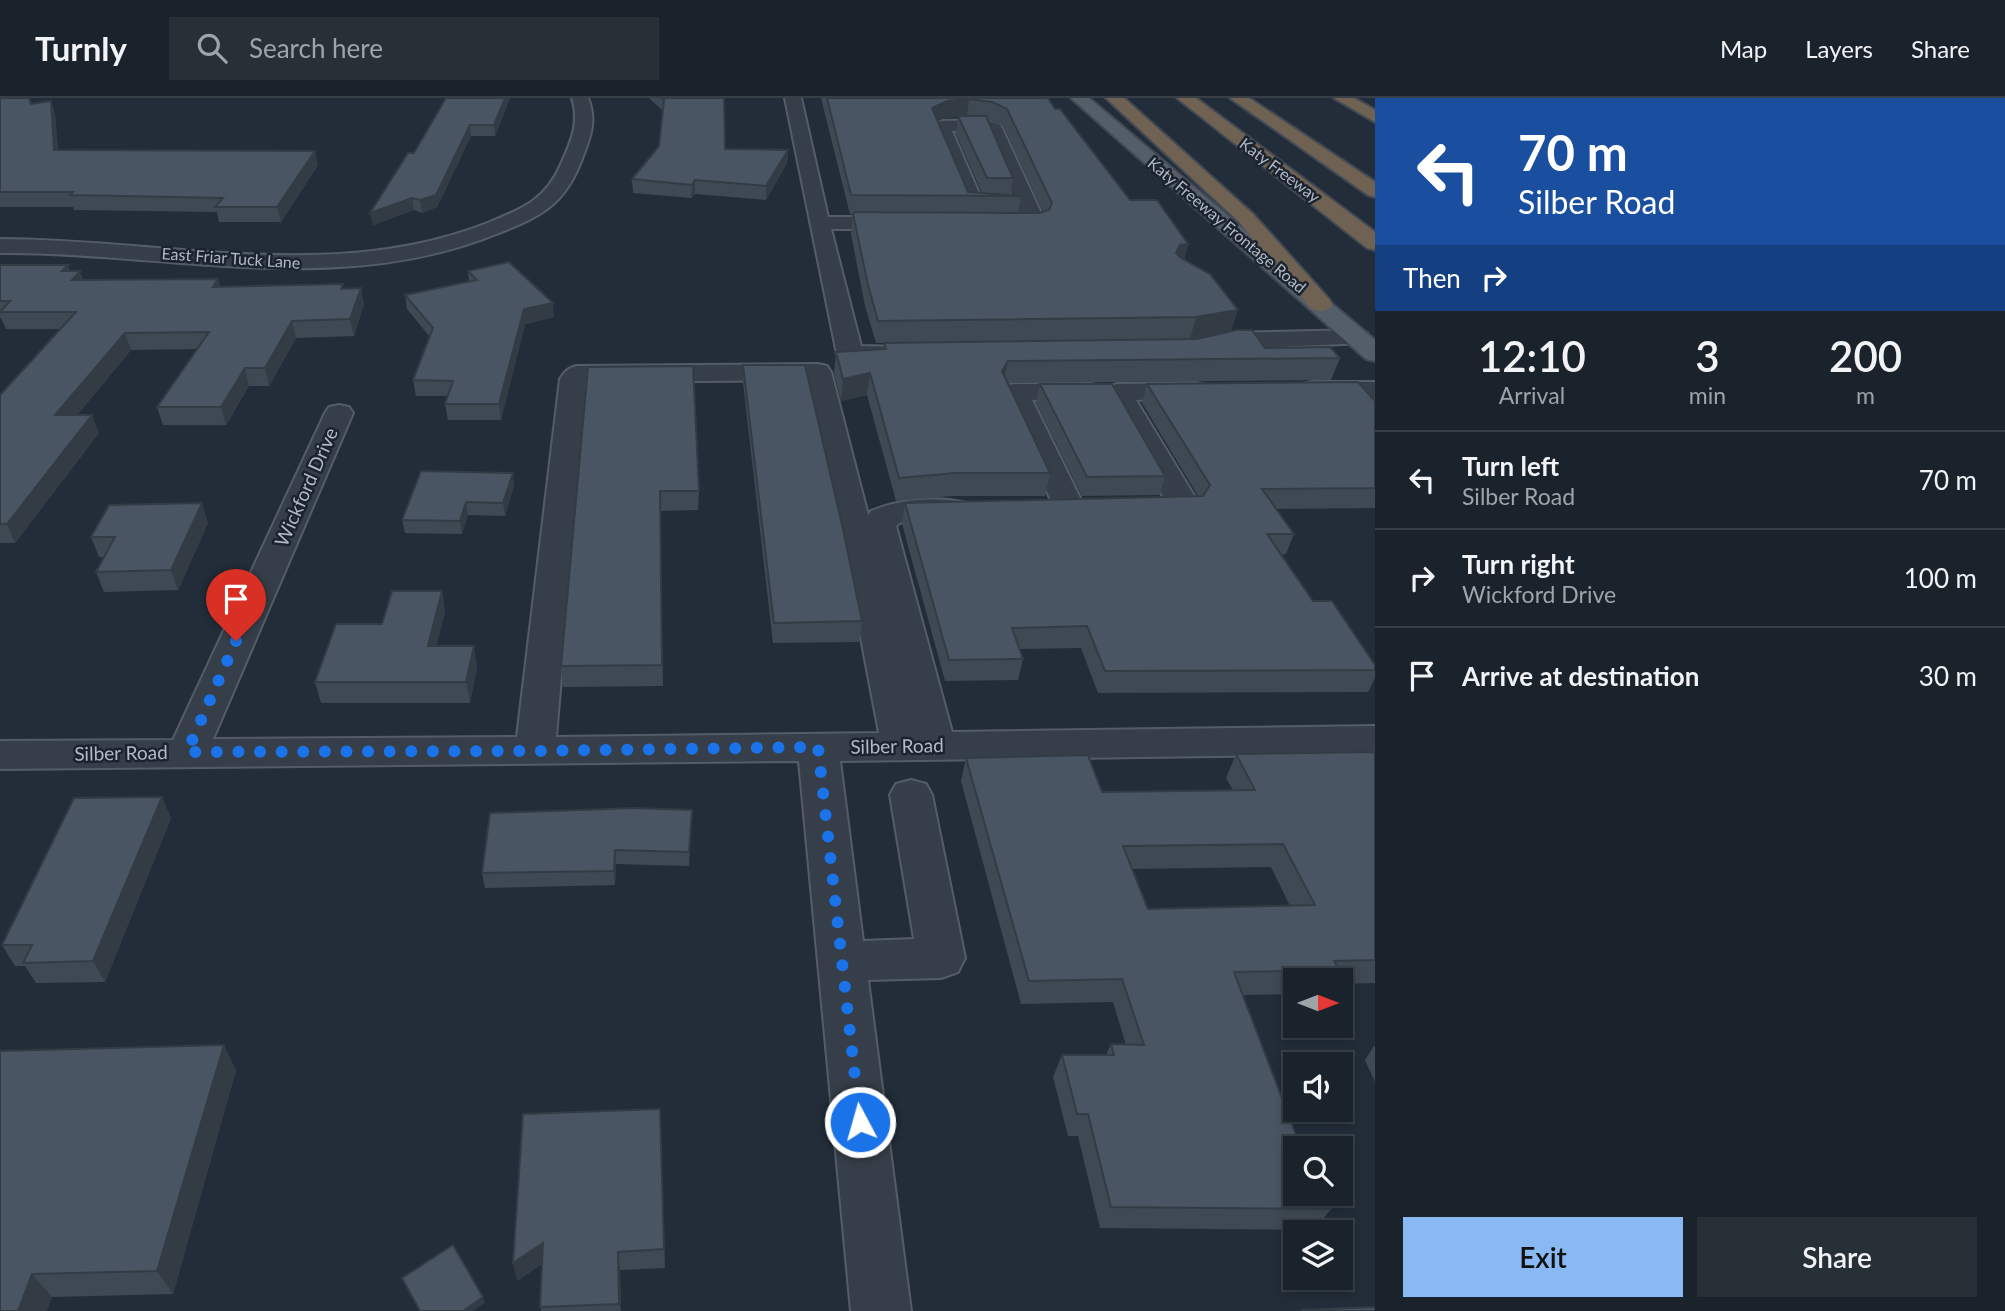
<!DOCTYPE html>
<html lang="en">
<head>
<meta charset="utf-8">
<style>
  body { margin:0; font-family:Lato,sans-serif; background:#272f37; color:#f1f3f6; height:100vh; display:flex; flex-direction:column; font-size:26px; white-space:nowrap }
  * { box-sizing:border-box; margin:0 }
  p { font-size:23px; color:#9fa4a9 }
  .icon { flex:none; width:38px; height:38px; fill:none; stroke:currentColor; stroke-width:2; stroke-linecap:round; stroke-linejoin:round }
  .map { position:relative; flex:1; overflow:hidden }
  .drawer { display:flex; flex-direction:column; background:#1a222b; width:630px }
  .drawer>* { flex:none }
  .hud { background:#1a4fa0; color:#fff; overflow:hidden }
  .needle { width:46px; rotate:90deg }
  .controls { position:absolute; left:1283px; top:870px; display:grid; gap:14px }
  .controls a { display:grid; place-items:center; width:70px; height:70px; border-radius:0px; background:#1a222b; box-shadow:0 4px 10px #0003,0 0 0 2px #383f47; font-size:35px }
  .pin { position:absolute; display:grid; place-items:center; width:60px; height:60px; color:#fff; margin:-72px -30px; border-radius:50% 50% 50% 0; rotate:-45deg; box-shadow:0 0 7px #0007 }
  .pin .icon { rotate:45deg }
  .me { position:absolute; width:77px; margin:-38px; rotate:354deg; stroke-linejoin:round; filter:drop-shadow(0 0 5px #0008) }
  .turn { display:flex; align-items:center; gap:24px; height:147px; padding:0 28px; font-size:32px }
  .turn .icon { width:91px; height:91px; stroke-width:2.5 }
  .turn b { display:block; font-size:49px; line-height:60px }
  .then { display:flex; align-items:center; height:66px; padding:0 28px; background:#0003; gap:14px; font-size:26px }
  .eta { display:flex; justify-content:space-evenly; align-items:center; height:119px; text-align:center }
  .eta b { font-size:42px; font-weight:600; line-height:49px }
  .cta { display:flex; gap:14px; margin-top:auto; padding:14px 28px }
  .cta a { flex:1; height:80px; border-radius:0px; background:#88b9f3; color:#111; font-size:28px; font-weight:600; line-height:80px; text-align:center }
  .cta a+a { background:#272f37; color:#f1f3f6 }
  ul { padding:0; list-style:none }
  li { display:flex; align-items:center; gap:21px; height:98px; padding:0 28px; border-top:2px solid #383f47 }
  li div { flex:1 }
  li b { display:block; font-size:26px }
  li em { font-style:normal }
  header { display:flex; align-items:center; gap:42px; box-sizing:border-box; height:98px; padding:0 35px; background:#1a222b; border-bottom:2px solid #383f47 }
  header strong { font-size:33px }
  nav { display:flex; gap:38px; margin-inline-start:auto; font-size:24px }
  .search { width:490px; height:63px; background:#272f37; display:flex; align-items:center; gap:18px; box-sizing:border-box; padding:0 24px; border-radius:0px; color:#9fa4a9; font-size:26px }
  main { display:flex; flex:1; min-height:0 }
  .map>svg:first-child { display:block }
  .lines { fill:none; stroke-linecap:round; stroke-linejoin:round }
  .minor-casing { stroke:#545d67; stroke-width:4 }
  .major-casing { stroke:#3f4852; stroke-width:4 }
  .highway-casing { stroke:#414a54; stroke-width:4 }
  .minor { fill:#363f49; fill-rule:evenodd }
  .major { fill:#545e69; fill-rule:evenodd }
  .highway { fill:#6f6253; fill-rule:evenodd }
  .wall { fill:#3f4954; fill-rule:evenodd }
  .shaded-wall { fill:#333c45 }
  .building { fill:#495562; stroke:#333c45; stroke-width:2; fill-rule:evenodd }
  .route { stroke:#1a73e8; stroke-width:12; stroke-dasharray:0 21.6 }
  .labels { text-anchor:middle; stroke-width:5; stroke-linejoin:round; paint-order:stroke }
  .far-street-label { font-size:16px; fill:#b1bac5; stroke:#1b242e }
  .street-label { font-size:19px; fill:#b1bac5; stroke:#1b242e }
</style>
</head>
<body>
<header>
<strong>Turnly</strong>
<div class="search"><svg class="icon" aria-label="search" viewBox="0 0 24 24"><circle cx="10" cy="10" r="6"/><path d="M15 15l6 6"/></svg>Search here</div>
<nav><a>Map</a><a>Layers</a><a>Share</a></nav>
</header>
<main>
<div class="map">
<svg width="1375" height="1213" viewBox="0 0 1375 1213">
  <rect width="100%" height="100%" fill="#222d39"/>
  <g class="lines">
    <defs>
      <g id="minor">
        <path d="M572,0H588C598,24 589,43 580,66C563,108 539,119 499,135C339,201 166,154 0,155V141C163,141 333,187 490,124C524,110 546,101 561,66C571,44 580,24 572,0Z"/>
        <polygon points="785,0 801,0 828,119 904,119 912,120 915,125 912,130 904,131 831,131 861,248 908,249 912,255 908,261 850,264 841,262 837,256"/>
        <path d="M985,22L999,26L1002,30L1046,126L1043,131H988L985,126L988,121L1022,120L1019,114H974L967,112L964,108L932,28L941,23ZM952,33H985L1014,102H982Z"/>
        <polygon points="1358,232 1367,235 1371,240 1367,245 1229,251 1207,256 1198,253 1194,248 1198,243 1229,235"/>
        <path d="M818,266L827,268L831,274L868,417L871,413C899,401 937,398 967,405L972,412L967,419C950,423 905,417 896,428L952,634L1375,628V656L840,663L863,843L914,841L890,697L896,686L911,682L926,686L932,697L965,860L958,874L941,880L868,882L911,1213H851L799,663L0,671V643L173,642L325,315L329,309L339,307L349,309L353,315L213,641L517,639L560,281C565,273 568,270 577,268ZM806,282L844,450L879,635L556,639L586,284Z"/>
        <polygon points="1312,284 1375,284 1375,300 1302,298 1298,292 1302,286"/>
        <path d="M1196,285L1206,287L1210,293L1206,299L1136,302L1201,409L1196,416C1177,420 1153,421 1134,417L1129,410L1134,403L1164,400L1104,294L1101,300L1032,302L1085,410L1080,417L1069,419L1058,417L1000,294L1004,288L1014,286H1091L1101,288L1104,294L1108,288L1118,286Z"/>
      </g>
      <polygon id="major" points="1071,0 1089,0 1375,242 1375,263 1366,261"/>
      <g id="highway">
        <polygon points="1106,0 1124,0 1253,116 1329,201 1332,206 1329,211 1320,213 1311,211 1239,124"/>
        <polygon points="1177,0 1196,0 1375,134 1375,152 1367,150"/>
        <polygon points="1230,0 1249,0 1375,84 1375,99 1368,97"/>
        <polygon points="1334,0 1354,0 1375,12 1375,24"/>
      </g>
    </defs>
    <use href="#minor" class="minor-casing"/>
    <use href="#major" class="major-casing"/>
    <use href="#highway" class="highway-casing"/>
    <use href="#minor" class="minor"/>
    <use href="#major" class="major"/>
    <use href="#highway" class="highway"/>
  </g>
  <g class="wall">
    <polygon points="0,0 30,0 32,6 51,3 55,16 58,52 318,67 281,124 219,124 217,114 74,112 73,109 0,109"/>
    <polygon points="510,0 495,38 471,38 437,109 422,115 414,112 373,127 370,115 414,55"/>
    <polygon points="649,0 724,0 725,51 788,52 787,65 766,102 695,96 691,100 633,95 632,81 659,48 663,13"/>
    <path d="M821,0H1048L1055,11L1130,102L1188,146L1184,162L1231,233L1265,250L1340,260L1331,282L1008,285L1050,375L1045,398H952L896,403L867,297L841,303L834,276L836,254L884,251V245H876L865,208L851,136L853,116H850ZM958,19L956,36L982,95L968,94L938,23L945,20ZM987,21L1004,29L1043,114L1018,115L1021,98L1010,97L1013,80Z"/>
    <polygon points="0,167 68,167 70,173 84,182 220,189 344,191 364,206 354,238 296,240 269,288 249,288 226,327 163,327 157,309 197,251 131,252 77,317 99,335 15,445 0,445 0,297 61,231 6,231 1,220 0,220"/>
    <polygon points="468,173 554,219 525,226 501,322 448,322 445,306 448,298 416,298 413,282 430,239 407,211 405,197 469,184"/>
    <polygon points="743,267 862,523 859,544 773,545 743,285"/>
    <polygon points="588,269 699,393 698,412 660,413 663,588 563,589 561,568"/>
    <polygon points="1040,286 1165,378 1160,397 1082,398 1036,305"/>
    <polygon points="1147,286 1375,303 1375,410 1276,411 1294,436 1286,456 1281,457 1313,503 1375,567 1375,580 1368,594 1098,595 1081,550 1020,551 1023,561 1018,582 945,583 902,426 905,405 1198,398 1142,305"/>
    <polygon points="514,388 505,418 468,417 462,436 405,435 402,422"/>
    <polygon points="208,425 178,492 104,494 96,474 104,459 99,459 91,439"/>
    <polygon points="442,493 445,514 436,548 477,569 470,605 321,605 315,584 382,526"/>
    <path d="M1375,654V885L1340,886V882H1295V896L1242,897L1301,1050L1331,1111L1314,1132L1100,1130L1078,1038H1068L1053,979L1062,957H1106L1111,946L1126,947L1113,904L1021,906L961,683L966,660L1102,694L1233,692L1226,680L1236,656ZM1271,769L1290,808L1148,811L1132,771Z"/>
    <polygon points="171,720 105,884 36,885 25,868 15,868 2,847"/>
    <polygon points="691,726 689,768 616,766 615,787 485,790 482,775"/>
    <polygon points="1374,948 1375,948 1375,984 1365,962"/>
    <polygon points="0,953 236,972 173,1196 52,1199 0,1213"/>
    <polygon points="660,1011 665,1170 620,1172 621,1213 541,1213 540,1209 542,1166 517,1183"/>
  </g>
  <g class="shaded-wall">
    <polygon points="505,0 510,0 495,38 494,27"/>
    <polygon points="969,1 967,18 945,20 929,27 932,10 947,3"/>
    <polygon points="51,3 55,16 59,66 54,52"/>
    <polygon points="470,27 471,38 437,109 422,115 420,102"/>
    <polygon points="788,52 787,65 766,102 766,88"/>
    <polygon points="315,53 318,67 281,124 277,109"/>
    <polygon points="695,82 695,96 691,100 692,87"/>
    <polygon points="412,100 414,112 373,127 370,115"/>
    <polygon points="1188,146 1183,166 1176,155 1180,147"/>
    <polygon points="68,167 73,181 80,173 86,189 77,199 62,173"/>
    <polygon points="218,181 223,197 213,189"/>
    <polygon points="361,190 364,206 354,238 350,221"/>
    <polygon points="553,205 554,219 525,226 501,322 499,306 524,211"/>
    <polygon points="1238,212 1231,234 1190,241 1196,219"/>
    <polygon points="292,223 296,240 269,288 265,270"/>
    <polygon points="125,235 131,252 62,335 55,317"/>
    <polygon points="1008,263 1003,285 1002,273"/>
    <polygon points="245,270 249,288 226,327 221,309"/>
    <polygon points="870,275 867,297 841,303 843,281"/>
    <polygon points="92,317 99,335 15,445 7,426"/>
    <polygon points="513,375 514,388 505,418 503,405"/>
    <polygon points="466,404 468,417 462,436 460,423"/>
    <polygon points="202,405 208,425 178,492 171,472"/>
    <polygon points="442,493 445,514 431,569 428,548"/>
    <polygon points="474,548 477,569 470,605 466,584"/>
    <polygon points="162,699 171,720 105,884 93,863"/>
    <polygon points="615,752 616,766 615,787 614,773"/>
    <polygon points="224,947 236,972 173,1196 157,1173"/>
    <polygon points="543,1145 546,1163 517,1183 513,1165"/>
    <polygon points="618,1154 620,1172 621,1213 619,1206"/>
    <polygon points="32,1176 52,1199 47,1213 18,1213"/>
    <polygon points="483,1199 485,1205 473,1213 463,1213"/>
  </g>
  <g class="building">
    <polygon points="0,0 29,0 31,6 51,3 54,52 315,53 277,109 215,109 223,100 70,97 73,94 0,94"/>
    <polygon points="446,0 505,0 494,27 470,27 436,97 420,102 412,100 370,115 408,55 414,55"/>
    <polygon points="662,0 724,0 725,51 788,52 766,88 695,82 692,87 632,81 659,48 664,2"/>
    <polygon points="827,0 1048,0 1055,11 1060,11 1130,102 1157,102 1188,146 1180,147 1176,155 1181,160 1210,176 1238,212 1196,219 878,223 868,187 853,116 855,114 1039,115 1049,112 1052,105 1007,11 992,4 969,1 947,3 932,10 968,94 1021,98 851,97"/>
    <polygon points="958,18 986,18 1013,80 987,80"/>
    <polygon points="509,164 553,205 524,211 499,306 445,306 453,283 413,282 433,230 405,197 477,182 468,173"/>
    <polygon points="0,167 68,167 62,173 80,173 72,182 218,181 213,189 343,186 341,191 361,190 350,221 292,223 265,270 245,270 221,309 157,309 209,234 125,235 55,317 92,317 7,426 0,426 0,297 76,214 0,214 10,203 0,203"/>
    <polygon points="1236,232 1252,232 1265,250 1330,249 1340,260 1008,263 1002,273 1050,375 956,375 899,380 870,275 843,281 836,254 886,251 884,245 1197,241"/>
    <polygon points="743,267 805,267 843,431 862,523 774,525"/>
    <polygon points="693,268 699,393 660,393 662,567 561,568 588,269"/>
    <polygon points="1358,284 1375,303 1375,390 1262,391 1294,436 1267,436 1313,503 1332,503 1375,567 1375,572 1105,573 1087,528 1012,530 1023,561 949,562 905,405 1203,398 1210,387 1147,286"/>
    <polygon points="1040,286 1112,286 1165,378 1087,379"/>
    <polygon points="421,373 513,375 503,405 466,404 460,423 402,422"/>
    <polygon points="202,405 171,472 96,474 115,439 91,439 109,407"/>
    <polygon points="392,493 442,493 428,548 474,548 466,584 315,584 336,526 382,526"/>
    <path d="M1375,654V862L1334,863L1339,872L1234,874L1301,1050H1295V1096H1324L1331,1111L1111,1109L1088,1016H1077L1062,957H1114L1111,946L1144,947L1122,881L1029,883L966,660L1088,657L1102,694L1255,692L1236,656ZM1283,746L1315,807L1148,811L1123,748Z"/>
    <polygon points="162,699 93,863 23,865 32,847 2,847 74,700"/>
    <polygon points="635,710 692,712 689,754 615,752 614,773 482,775 490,715"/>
    <polygon points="224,947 157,1173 32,1176 18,1213 0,1213 0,953"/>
    <polygon points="660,1011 664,1151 618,1154 619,1206 540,1209 543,1145 513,1165 523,1016"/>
    <polygon points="453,1147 483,1199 463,1213 420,1213 402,1180"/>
    <polygon points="1375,1209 1375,1213 1303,1213 1302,1212"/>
  </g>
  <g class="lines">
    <polyline class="route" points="236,543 187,654 535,653 818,649 860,1024"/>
  </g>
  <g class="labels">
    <g class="far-street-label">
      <text transform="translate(1280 72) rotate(37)" y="6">Katy Freeway</text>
      <text transform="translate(1227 127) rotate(40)" y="6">Katy Freeway Frontage Road</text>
      <text transform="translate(231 160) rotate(4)" y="6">East Friar Tuck Lane</text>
    </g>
    <g class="street-label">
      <text transform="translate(306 389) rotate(-66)" y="7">Wickford Drive</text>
      <text transform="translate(897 648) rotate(-1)" y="7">Silber Road</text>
      <text transform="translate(121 655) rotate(-1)" y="7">Silber Road</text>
    </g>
  </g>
</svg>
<div class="controls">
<a><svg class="needle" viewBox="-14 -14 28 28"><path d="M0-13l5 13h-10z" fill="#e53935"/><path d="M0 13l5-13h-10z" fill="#9fa4a9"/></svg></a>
<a><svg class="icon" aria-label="sound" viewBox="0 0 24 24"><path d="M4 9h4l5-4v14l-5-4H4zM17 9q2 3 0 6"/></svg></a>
<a><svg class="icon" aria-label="search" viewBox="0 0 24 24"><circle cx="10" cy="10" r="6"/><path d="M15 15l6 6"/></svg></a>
<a><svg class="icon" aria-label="layers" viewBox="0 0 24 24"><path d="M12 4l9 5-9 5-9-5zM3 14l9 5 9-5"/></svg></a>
</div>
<div class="pin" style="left:236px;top:543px;background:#d93025"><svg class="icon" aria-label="arrive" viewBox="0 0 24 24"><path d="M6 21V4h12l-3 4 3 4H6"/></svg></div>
<svg class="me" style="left:860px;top:1024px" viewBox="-20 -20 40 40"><circle r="17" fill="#1a73e8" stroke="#fff" stroke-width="3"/><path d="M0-11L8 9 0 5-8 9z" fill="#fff"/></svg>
</div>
<section class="drawer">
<div class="hud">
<div class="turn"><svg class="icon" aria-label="left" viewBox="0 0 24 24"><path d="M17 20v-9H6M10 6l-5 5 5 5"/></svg><div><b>70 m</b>Silber Road</div></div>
<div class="then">Then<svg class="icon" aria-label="right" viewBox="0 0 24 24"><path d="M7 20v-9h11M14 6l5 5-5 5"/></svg></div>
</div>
<div class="eta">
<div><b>12:10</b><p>Arrival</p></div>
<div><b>3</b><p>min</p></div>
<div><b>200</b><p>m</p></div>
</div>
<ul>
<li><svg class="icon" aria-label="left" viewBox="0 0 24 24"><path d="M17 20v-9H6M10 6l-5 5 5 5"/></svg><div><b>Turn left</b><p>Silber Road</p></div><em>70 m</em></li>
<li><svg class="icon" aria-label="right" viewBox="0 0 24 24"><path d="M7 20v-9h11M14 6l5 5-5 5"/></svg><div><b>Turn right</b><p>Wickford Drive</p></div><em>100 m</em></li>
<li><svg class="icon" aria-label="arrive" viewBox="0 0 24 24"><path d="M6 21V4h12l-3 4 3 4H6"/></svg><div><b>Arrive at destination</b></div><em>30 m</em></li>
</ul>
<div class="cta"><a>Exit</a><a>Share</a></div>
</section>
</main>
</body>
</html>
